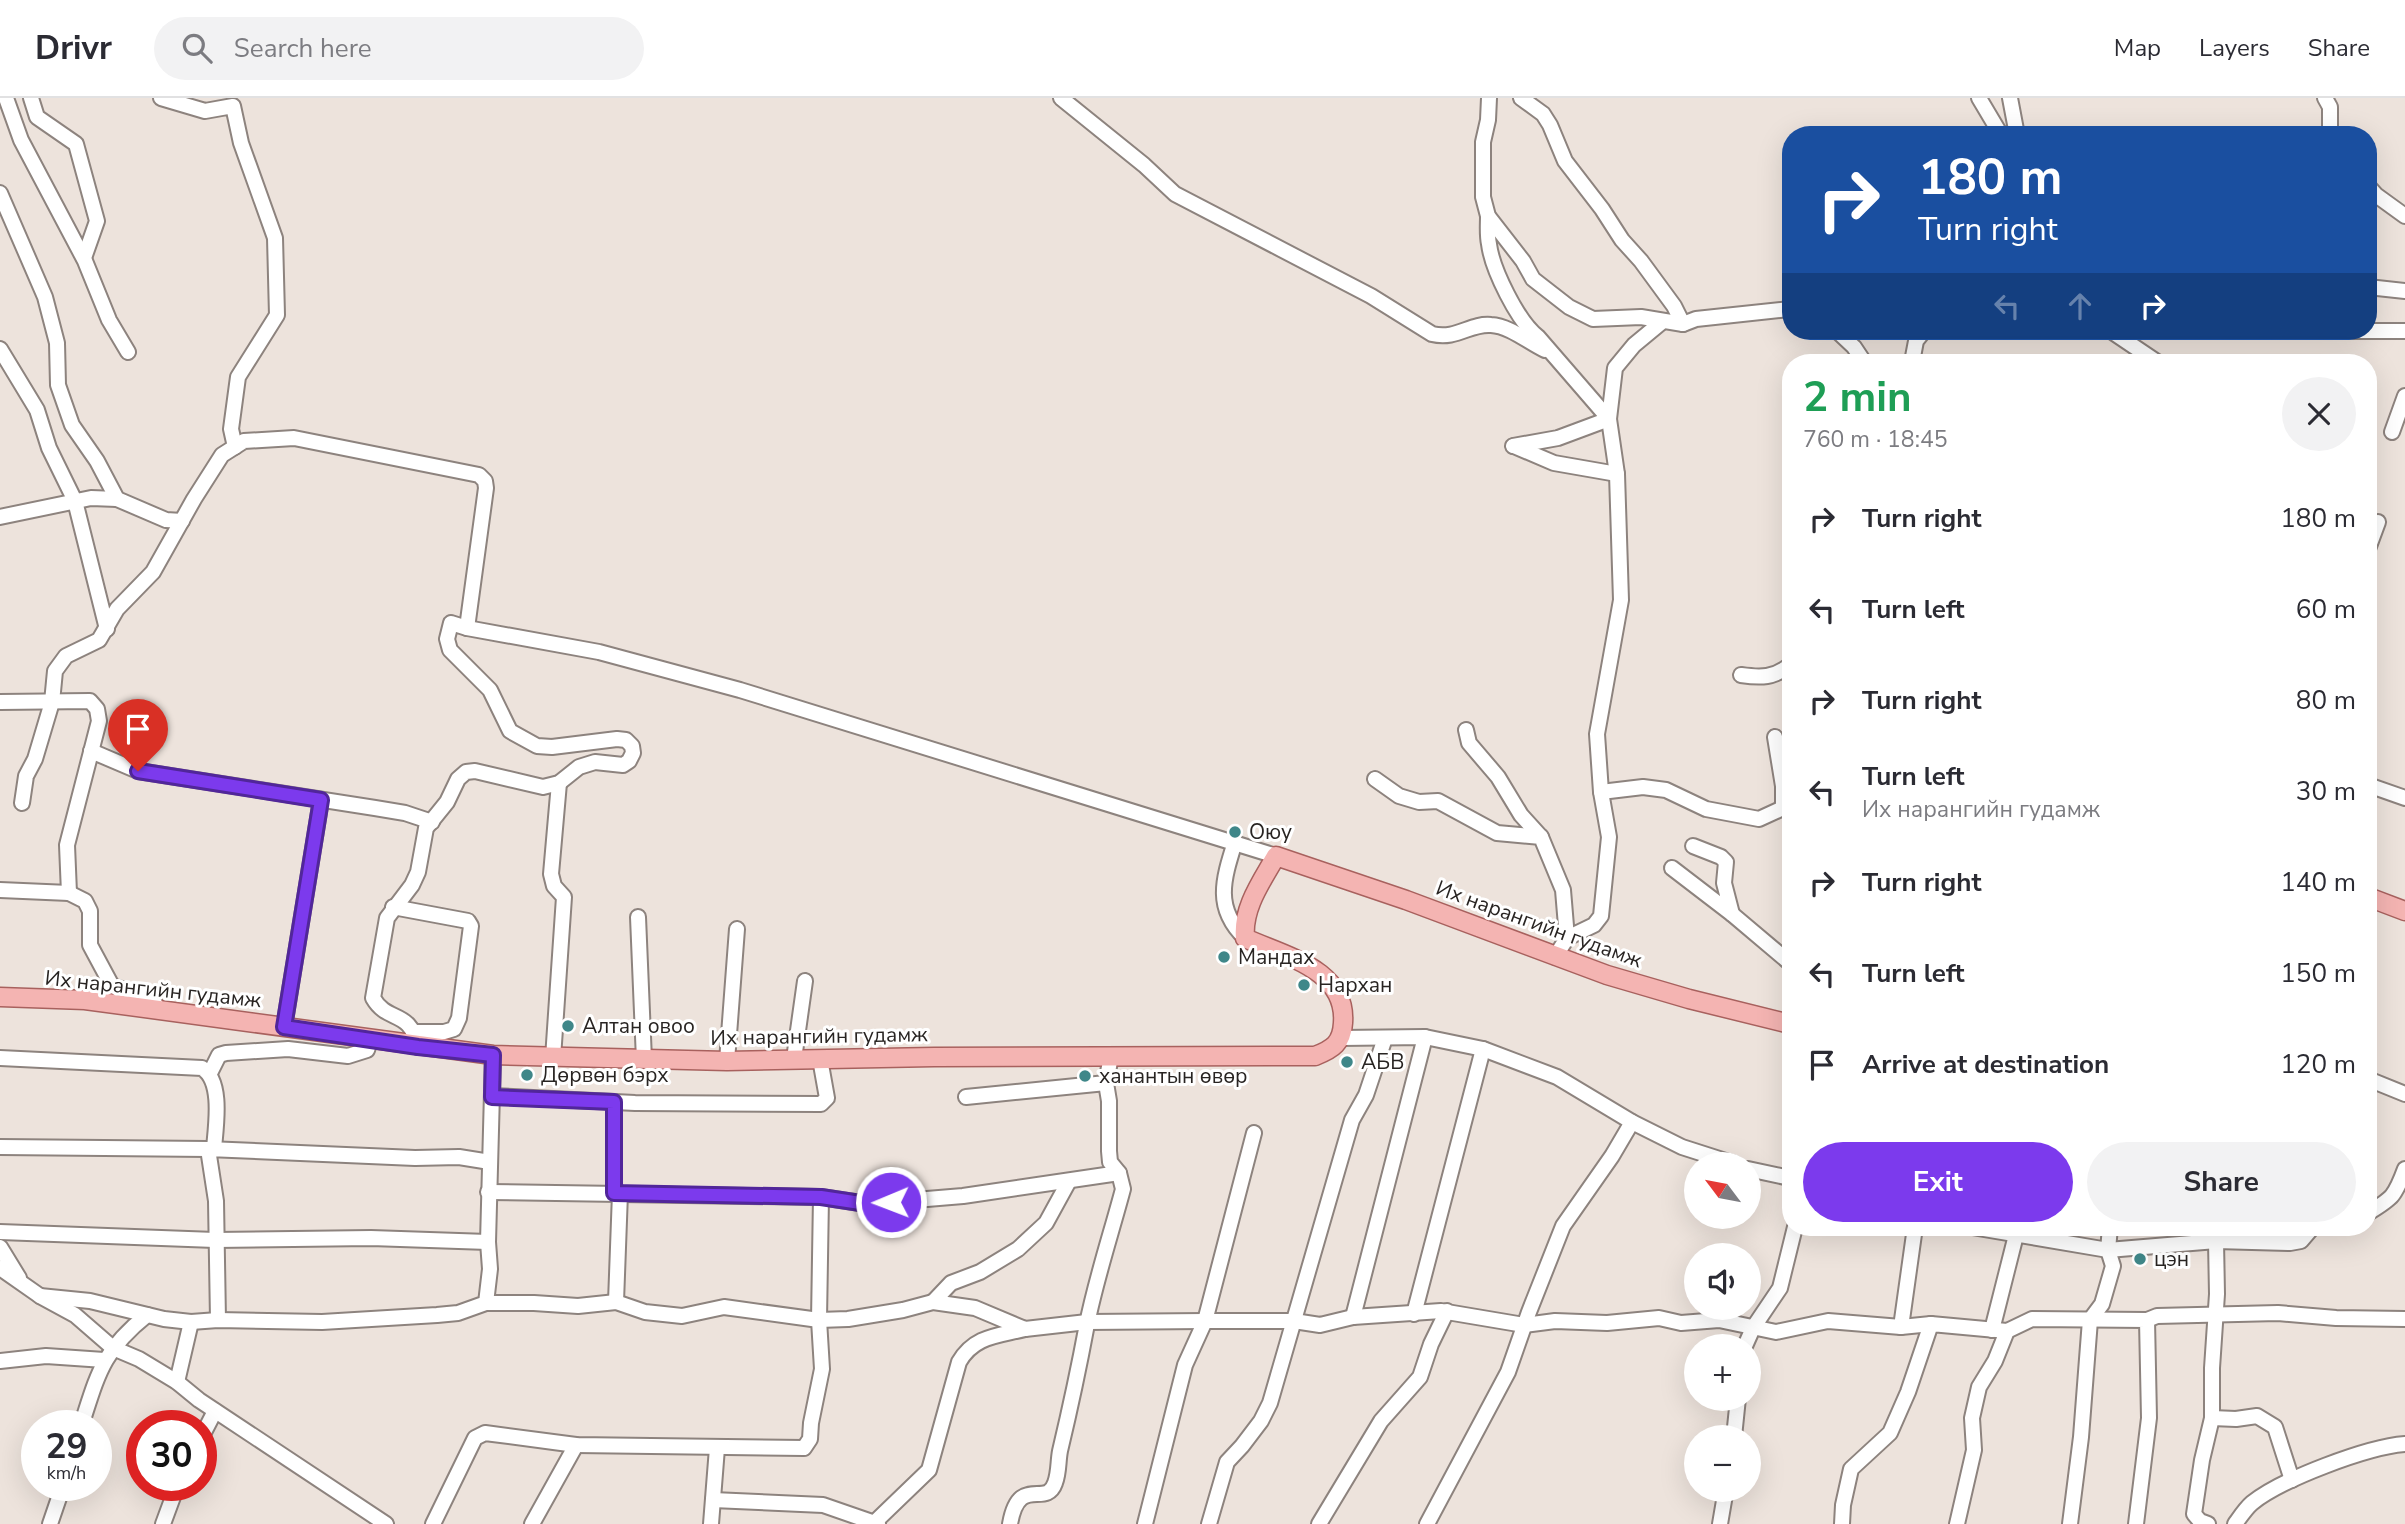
<!DOCTYPE html>
<html lang="en">
<head>
<meta charset="utf-8">
<style>
  body { margin:0; font-family:"Nunito Sans",sans-serif; background:#f2f2f3; color:#2b2b33; height:100vh; display:flex; flex-direction:column; font-size:26px; white-space:nowrap }
  * { box-sizing:border-box; margin:0 }
  p { font-size:23px; color:#7c7c81 }
  .icon { flex:none; width:38px; height:38px; fill:none; stroke:currentColor; stroke-width:2; stroke-linecap:round; stroke-linejoin:round }
  .map { position:relative; flex:1; overflow:hidden }
  .sheet { position:absolute; left:1782px; top:256px; width:595px; height:882px; display:flex; flex-direction:column; background:#fff; border-radius:28px; box-shadow:0 7px 28px #0002 }
  .sheet>* { flex:none }
  .hud { position:absolute; left:1782px; top:28px; width:595px; height:214px; border-radius:28px; box-shadow:0 7px 28px #0002; background:#1a4fa0; color:#fff; overflow:hidden }
  .needle { width:46px; rotate:302deg }
  .fabs { position:absolute; left:1684px; top:1054px; display:grid; gap:14px }
  .fabs a { display:grid; place-items:center; width:77px; height:77px; border-radius:50%; background:#fff; box-shadow:0 7px 28px #0002; font-size:35px }
  .speed { position:absolute; left:21px; top:1312px; display:flex; gap:14px; font-size:35px; font-weight:700; text-align:center }
  .speed>* { display:grid; place-content:center; width:91px; height:91px; border-radius:50%; background:#fff; box-shadow:0 7px 28px #0002; line-height:1 }
  .speed small { font-size:18px; font-weight:400 }
  .speed .limit { border:10px solid #d22; background:#fff; color:#111 }
  .pin { position:absolute; display:grid; place-items:center; width:60px; height:60px; color:#fff; margin:-72px -30px; border-radius:50% 50% 50% 0; rotate:-45deg; box-shadow:0 0 7px #0007 }
  .pin .icon { rotate:45deg }
  .me { position:absolute; width:77px; margin:-38px; rotate:269deg; stroke-linejoin:round; filter:drop-shadow(0 0 5px #0008) }
  .turn { display:flex; align-items:center; gap:24px; height:147px; padding:0 21px; font-size:32px }
  .turn .icon { width:91px; height:91px; stroke-width:2.5 }
  .turn b { display:block; font-size:49px; line-height:60px }
  .lanes { display:flex; align-items:center; height:66px; padding:0 21px; background:#0003; justify-content:center; gap:35px; direction:ltr }
  .lanes .off { opacity:.35 }
  .round { display:grid; place-items:center; flex:none; width:74px; height:74px; border-radius:37px; background:#f2f2f3 }
  .overview { display:flex; align-items:center; justify-content:space-between; height:119px; padding:0 21px }
  h1 { font-size:42px; font-weight:700; line-height:52px; color:#1e9e55 }
  .primary-button { display:flex; gap:14px; margin-top:auto; padding:14px 21px }
  .primary-button a { flex:1; height:80px; border-radius:42px; background:#7c3aed; color:#fff; font-size:28px; font-weight:700; line-height:80px; text-align:center }
  .primary-button a+a { background:#f2f2f3; color:#2b2b33 }
  ul { padding:0; list-style:none }
  li { display:flex; align-items:center; gap:21px; height:91px; padding:0 21px }
  li div { flex:1 }
  li b { display:block; font-size:26px }
  li em { font-style:normal }
  header { display:flex; align-items:center; gap:42px; box-sizing:border-box; height:98px; padding:0 35px; background:#fff; border-bottom:2px solid #e1e1e2 }
  header strong { font-size:33px }
  nav { display:flex; gap:38px; margin-inline-start:auto; font-size:24px }
  .search { width:490px; height:63px; background:#f2f2f3; display:flex; align-items:center; gap:18px; box-sizing:border-box; padding:0 24px; border-radius:38px; color:#7c7c81; font-size:26px }
  .map>svg:first-child { display:block }
  .lines { fill:none; stroke-linecap:round; stroke-linejoin:round }
  .minor-casing { stroke:#8d837e; stroke-width:18 }
  .major-casing { stroke:#a8615e; stroke-width:21 }
  .minor { stroke:#fff; stroke-width:14 }
  .major { stroke:#f4b4b2; stroke-width:18 }
  .route-casing { stroke:#51269a; stroke-width:18 }
  .route { stroke:#7c3aed; stroke-width:12 }
  .poi-dot { fill:#3f8789; stroke:#fff; stroke-width:2.5 }
  .labels { text-anchor:middle; stroke-width:6; stroke-linejoin:round; paint-order:stroke }
  .poi-label { font-size:21px; fill:#282422; stroke:#fff; text-anchor:start }
  .street-label { font-size:21px; fill:#282422; stroke:#fff }
</style>
</head>
<body>
<header>
<strong>Drivr</strong>
<div class="search"><svg class="icon" aria-label="search" viewBox="0 0 24 24"><circle cx="10" cy="10" r="6"/><path d="M15 15l6 6"/></svg>Search here</div>
<nav><a>Map</a><a>Layers</a><a>Share</a></nav>
</header>
<div class="map">
<svg width="2405" height="1426" viewBox="0 0 2405 1426">
  <rect width="100%" height="100%" fill="#ede3dc"/>
  <g class="lines">
    <defs>
      <g id="minor">
        <polyline points="6,0 21,42 85,163 109,222 128,254"/>
        <polyline points="31,0 37,19 76,46 97,123 84,160"/>
        <polyline points="161,0 205,13 233,8 241,45 275,140 277,217 238,279 231,331 235,349"/>
        <path d="M1061,0L1144,67L1175,96L1371,198L1432,236C1457,242 1470,225 1491,227C1510,228 1528,244 1545,252"/>
        <polyline points="1489,0 1488,22 1483,44 1483,99 1488,118 1523,163 1533,181 1569,209 1593,221 1641,219 1683,226 1696,221 1790,211"/>
        <polyline points="1521,0 1543,16 1550,27 1565,63 1602,111 1622,142 1641,163 1674,208 1683,226"/>
        <polyline points="1979,0 2001,37"/>
        <polyline points="2010,0 2017,37"/>
        <polyline points="2325,0 2330,9 2330,37"/>
        <polyline points="2368,88 2376,97 2405,118"/>
        <polyline points="0,95 45,199 57,245 58,287 72,327 97,363 117,401 166,422 182,423"/>
        <path d="M1488,118C1488,127 1487,137 1489,146C1492,171 1518,224 1538,239L1609,321L1617,376L1621,502L1597,636L1601,694L1609,739L1601,818L1594,827L1567,840"/>
        <polyline points="2368,189 2405,193"/>
        <polyline points="1837,233 1854,249 1864,264"/>
        <polyline points="2111,233 2157,264"/>
        <polyline points="2331,233 2405,233"/>
        <polyline points="0,251 37,312 49,350 75,403 107,531"/>
        <polyline points="1912,264 1916,243 1924,233"/>
        <polyline points="2392,334 2405,298"/>
        <polyline points="1513,348 1558,340 1609,321 1615,270 1634,247 1663,223"/>
        <polyline points="1514,348 1554,365 1617,376"/>
        <polyline points="0,419 91,400 117,401"/>
        <polyline points="2368,451 2378,424"/>
        <path d="M1741,577C1761,580 1774,580 1790,567"/>
        <polyline points="0,604 90,603 97,611 99,623 67,747 69,795"/>
        <polyline points="1466,632 1469,645 1498,679 1521,717 1541,739"/>
        <polyline points="1775,639 1783,688 1783,710 1790,709"/>
        <polyline points="91,653 138,673 375,710 405,715 432,724"/>
        <polyline points="1375,681 1399,698 1419,704 1438,703 1497,735 1541,739 1563,792 1567,840 1555,859"/>
        <polyline points="2368,687 2405,700"/>
        <polyline points="1601,694 1643,689 1666,692 1706,711 1759,721 1783,710"/>
        <polyline points="22,705 26,678 35,661 52,604 55,573 66,558 99,542 117,511 153,474 194,401 222,357 244,343 294,340 479,377 485,383 486,390 467,530"/>
        <path d="M1235,744C1223,782 1214,810 1245,840"/>
        <polyline points="1672,770 1732,816 1724,785 1726,764 1721,759 1693,748"/>
        <polyline points="0,792 69,795 85,803 90,813 90,847 112,888 151,900 159,911"/>
        <polyline points="393,809 468,823 471,828 459,920 454,931 444,934 415,934"/>
        <polyline points="1732,816 1790,865"/>
        <polyline points="638,819 644,962"/>
        <polyline points="284,929 321,702"/>
        <polyline points="1341,940 1425,939 1483,951 1557,979 1632,1024 1682,1049 1735,1066"/>
        <path d="M418,949C410,910 388,926 373,900L387,820L412,787L418,774L426,730L447,704L458,681L466,674L475,673L543,689L559,685L579,669L595,664L623,667L629,663L633,655L632,648L626,642L617,641L552,649L537,648L510,633L490,592L450,552L447,541L451,525L467,530L599,554L740,592L1276,758"/>
        <path d="M0,960L202,970C223,983 216,1027 214,1050"/>
        <polyline points="553,960 564,799 554,788 551,776 559,685"/>
        <polyline points="794,961 805,883"/>
        <polyline points="727,963 737,831"/>
        <polyline points="210,975 219,957 226,955 288,951 348,958 367,952 371,941"/>
        <polyline points="2368,981 2405,996"/>
        <polyline points="492,998 635,1005 821,1006 827,1000 820,961"/>
        <polyline points="966,999 1106,985"/>
        <polyline points="0,1049 208,1051"/>
        <polyline points="1748,1071 1790,1080"/>
        <polyline points="488,1094 821,1099 867,1106 963,1098 1119,1075"/>
        <polyline points="614,1095 614,1004"/>
        <path d="M2368,1115C2393,1100 2395,1098 2405,1071"/>
        <polyline points="1972,1129 2108,1152 2216,1143 2290,1145 2301,1143 2313,1129"/>
        <polyline points="0,1134 215,1142 371,1140 488,1144"/>
        <polyline points="0,1149 19,1180"/>
        <polyline points="0,1170 40,1198 75,1217 113,1250 139,1261 177,1284 199,1302 386,1426"/>
        <polyline points="40,1198 90,1203 164,1221 191,1224 218,1222 322,1224 437,1217 458,1215 486,1205 490,1171 488,1144 493,957"/>
        <polyline points="616,1204 620,1095"/>
        <polyline points="933,1204 951,1185 980,1174 1018,1151 1046,1125 1069,1083"/>
        <polyline points="486,1205 534,1205 578,1208 616,1204 645,1214 682,1218 724,1209 819,1222 848,1221 903,1212 933,1204 975,1210 1025,1231 1087,1224 1205,1223 1294,1223 1320,1227 1353,1219 1441,1213 1524,1227 1555,1223 1607,1225 1659,1220 1681,1225 1719,1222 1776,1234 1828,1223 1901,1229 1931,1226"/>
        <polyline points="1414,1216 1483,951"/>
        <polyline points="1353,1219 1425,939"/>
        <polyline points="218,1222 216,1103 208,1051 415,1060 459,1059 490,1064"/>
        <polyline points="2147,1222 2157,1218 2278,1215 2336,1220 2405,1221"/>
        <polyline points="1901,1229 1915,1129"/>
        <polyline points="1992,1232 2016,1137"/>
        <polyline points="1745,1248 1753,1230 1780,1190 1795,1129"/>
        <polyline points="0,1263 46,1258 104,1262"/>
        <polyline points="177,1284 191,1224"/>
        <polyline points="2212,1320 2236,1321 2257,1318 2275,1329 2292,1382"/>
        <path d="M81,1328C98,1276 102,1253 147,1217"/>
        <polyline points="1734,1339 1738,1300"/>
        <polyline points="201,1340 215,1313"/>
        <polyline points="713,1402 823,1407 878,1426"/>
        <path d="M875,1424L929,1372L959,1264C974,1238 997,1238 1025,1231"/>
        <polyline points="50,1426 63,1388"/>
        <polyline points="163,1426 177,1388"/>
        <polyline points="433,1426 475,1340 485,1335 576,1347 804,1350 810,1341 811,1325 822,1271 819,1222 821,1099"/>
        <polyline points="532,1426 576,1347"/>
        <polyline points="711,1426 717,1350"/>
        <path d="M1010,1426C1019,1375 1046,1411 1055,1385C1059,1375 1058,1363 1060,1353C1070,1311 1079,1269 1087,1226C1096,1181 1111,1136 1123,1091L1119,1075L1110,1064L1109,1053V1003L1106,985L1111,958"/>
        <polyline points="1145,1426 1185,1267 1205,1223 1254,1035"/>
        <polyline points="1209,1426 1227,1364 1242,1348 1261,1323 1270,1305 1352,1022 1366,997 1385,940"/>
        <polyline points="1319,1426 1381,1323 1420,1279 1431,1246 1447,1213"/>
        <polyline points="1427,1426 1508,1274 1529,1214 1563,1128 1612,1058 1632,1024"/>
        <polyline points="1720,1426 1726,1391"/>
        <polyline points="1842,1426 1843,1407 1851,1371 1890,1335 1908,1294 1931,1226 2007,1233"/>
        <polyline points="1957,1426 1974,1352 1972,1320 1979,1289 1995,1263 2007,1233 2032,1221 2147,1222 2149,1320 2136,1426"/>
        <polyline points="2070,1426 2081,1339 2090,1222 2102,1206 2113,1168 2108,1152 2110,1129"/>
        <polyline points="2208,1426 2200,1423 2194,1416 2202,1362 2212,1320 2212,1270 2217,1196 2216,1143"/>
        <path d="M2235,1426C2240,1419 2246,1410 2252,1405C2282,1381 2367,1349 2405,1346"/>
      </g>
      <g id="major">
        <polyline points="2368,799 2405,813"/>
        <path d="M0,899L85,902L493,957L727,963L934,959L1315,958C1333,951 1342,945 1343,925C1347,871 1284,858 1245,840C1242,810 1262,783 1276,758L1406,802L1607,877L1689,901L1790,926"/>
      </g>
    </defs>
    <use href="#minor" class="minor-casing"/>
    <use href="#major" class="major-casing"/>
    <use href="#minor" class="minor"/>
    <use href="#major" class="major"/>
  </g>
  <g class="lines">
    <defs>
      <polyline id="route" points="138,673 321,702 284,929 418,949 493,957 492,999 614,1004 614,1095 821,1099 867,1106 891,1104"/>
    </defs>
    <use href="#route" class="route-casing"/>
    <use href="#route" class="route"/>
  </g>
  <g class="poi-dot">
    <circle cx="1235" cy="734" r="7"/>
    <circle cx="1224" cy="859" r="7"/>
    <circle cx="1304" cy="887" r="7"/>
    <circle cx="568" cy="928" r="7"/>
    <circle cx="1347" cy="964" r="7"/>
    <circle cx="527" cy="977" r="7"/>
    <circle cx="1085" cy="978" r="7"/>
    <circle cx="2140" cy="1161" r="7"/>
  </g>
  <g class="labels">
    <g class="poi-label">
      <text x="1249" y="741">Оюу</text>
      <text x="1238" y="866">Мандах</text>
      <text x="1318" y="894">Нархан</text>
      <text x="582" y="935">Алтан овоо</text>
      <text x="1361" y="971">АБВ</text>
      <text x="541" y="984">Дөрвөн бэрх</text>
      <text x="1099" y="985">ханантын өвөр</text>
      <text x="2154" y="1168">цэн</text>
    </g>
    <g class="street-label">
      <text transform="translate(1539 826) rotate(20)" y="7">Их нарангийн гудамж</text>
      <text transform="translate(153 891) rotate(6)" y="7">Их нарангийн гудамж</text>
      <text transform="translate(819 938) rotate(-1)" y="7">Их нарангийн гудамж</text>
    </g>
  </g>
</svg>
<div class="fabs">
<a><svg class="needle" viewBox="-14 -14 28 28"><path d="M0-13l5 13h-10z" fill="#e53935"/><path d="M0 13l5-13h-10z" fill="#7c7c81"/></svg></a>
<a><svg class="icon" aria-label="sound" viewBox="0 0 24 24"><path d="M4 9h4l5-4v14l-5-4H4zM17 9q2 3 0 6"/></svg></a>
<a>+</a>
<a>−</a>
</div>
<div class="speed"><div>29<small>km/h</small></div><div class="limit">30</div></div>
<div class="pin" style="left:138px;top:673px;background:#d93025"><svg class="icon" aria-label="arrive" viewBox="0 0 24 24"><path d="M6 21V4h12l-3 4 3 4H6"/></svg></div>
<svg class="me" style="left:891px;top:1104px" viewBox="-20 -20 40 40"><circle r="17" fill="#7c3aed" stroke="#fff" stroke-width="3"/><path d="M0-11L8 9 0 5-8 9z" fill="#fff"/></svg>
<div class="hud">
<div class="turn"><svg class="icon" aria-label="right" viewBox="0 0 24 24"><path d="M7 20v-9h11M14 6l5 5-5 5"/></svg><div><b>180 m</b>Turn right</div></div>
<div class="lanes"><svg class="icon off" aria-label="left" viewBox="0 0 24 24"><path d="M17 20v-9H6M10 6l-5 5 5 5"/></svg><svg class="icon off" aria-label="ahead" viewBox="0 0 24 24"><path d="M12 20V5M6 11l6-6 6 6"/></svg><svg class="icon" aria-label="right" viewBox="0 0 24 24"><path d="M7 20v-9h11M14 6l5 5-5 5"/></svg></div>
</div>
<section class="sheet">
<div class="overview"><div><h1>2 min</h1><p>760 m · 18:45</p></div><a class="round"><svg class="icon" aria-label="close" viewBox="0 0 24 24"><path d="M6 6l12 12M18 6L6 18"/></svg></a></div>
<ul>
<li><svg class="icon" aria-label="right" viewBox="0 0 24 24"><path d="M7 20v-9h11M14 6l5 5-5 5"/></svg><div><b>Turn right</b></div><em>180 m</em></li>
<li><svg class="icon" aria-label="left" viewBox="0 0 24 24"><path d="M17 20v-9H6M10 6l-5 5 5 5"/></svg><div><b>Turn left</b></div><em>60 m</em></li>
<li><svg class="icon" aria-label="right" viewBox="0 0 24 24"><path d="M7 20v-9h11M14 6l5 5-5 5"/></svg><div><b>Turn right</b></div><em>80 m</em></li>
<li><svg class="icon" aria-label="left" viewBox="0 0 24 24"><path d="M17 20v-9H6M10 6l-5 5 5 5"/></svg><div><b>Turn left</b><p>Их нарангийн гудамж</p></div><em>30 m</em></li>
<li><svg class="icon" aria-label="right" viewBox="0 0 24 24"><path d="M7 20v-9h11M14 6l5 5-5 5"/></svg><div><b>Turn right</b></div><em>140 m</em></li>
<li><svg class="icon" aria-label="left" viewBox="0 0 24 24"><path d="M17 20v-9H6M10 6l-5 5 5 5"/></svg><div><b>Turn left</b></div><em>150 m</em></li>
<li><svg class="icon" aria-label="arrive" viewBox="0 0 24 24"><path d="M6 21V4h12l-3 4 3 4H6"/></svg><div><b>Arrive at destination</b></div><em>120 m</em></li>
</ul>
<div class="primary-button"><a>Exit</a><a>Share</a></div>
</section>
</div>
</body>
</html>
